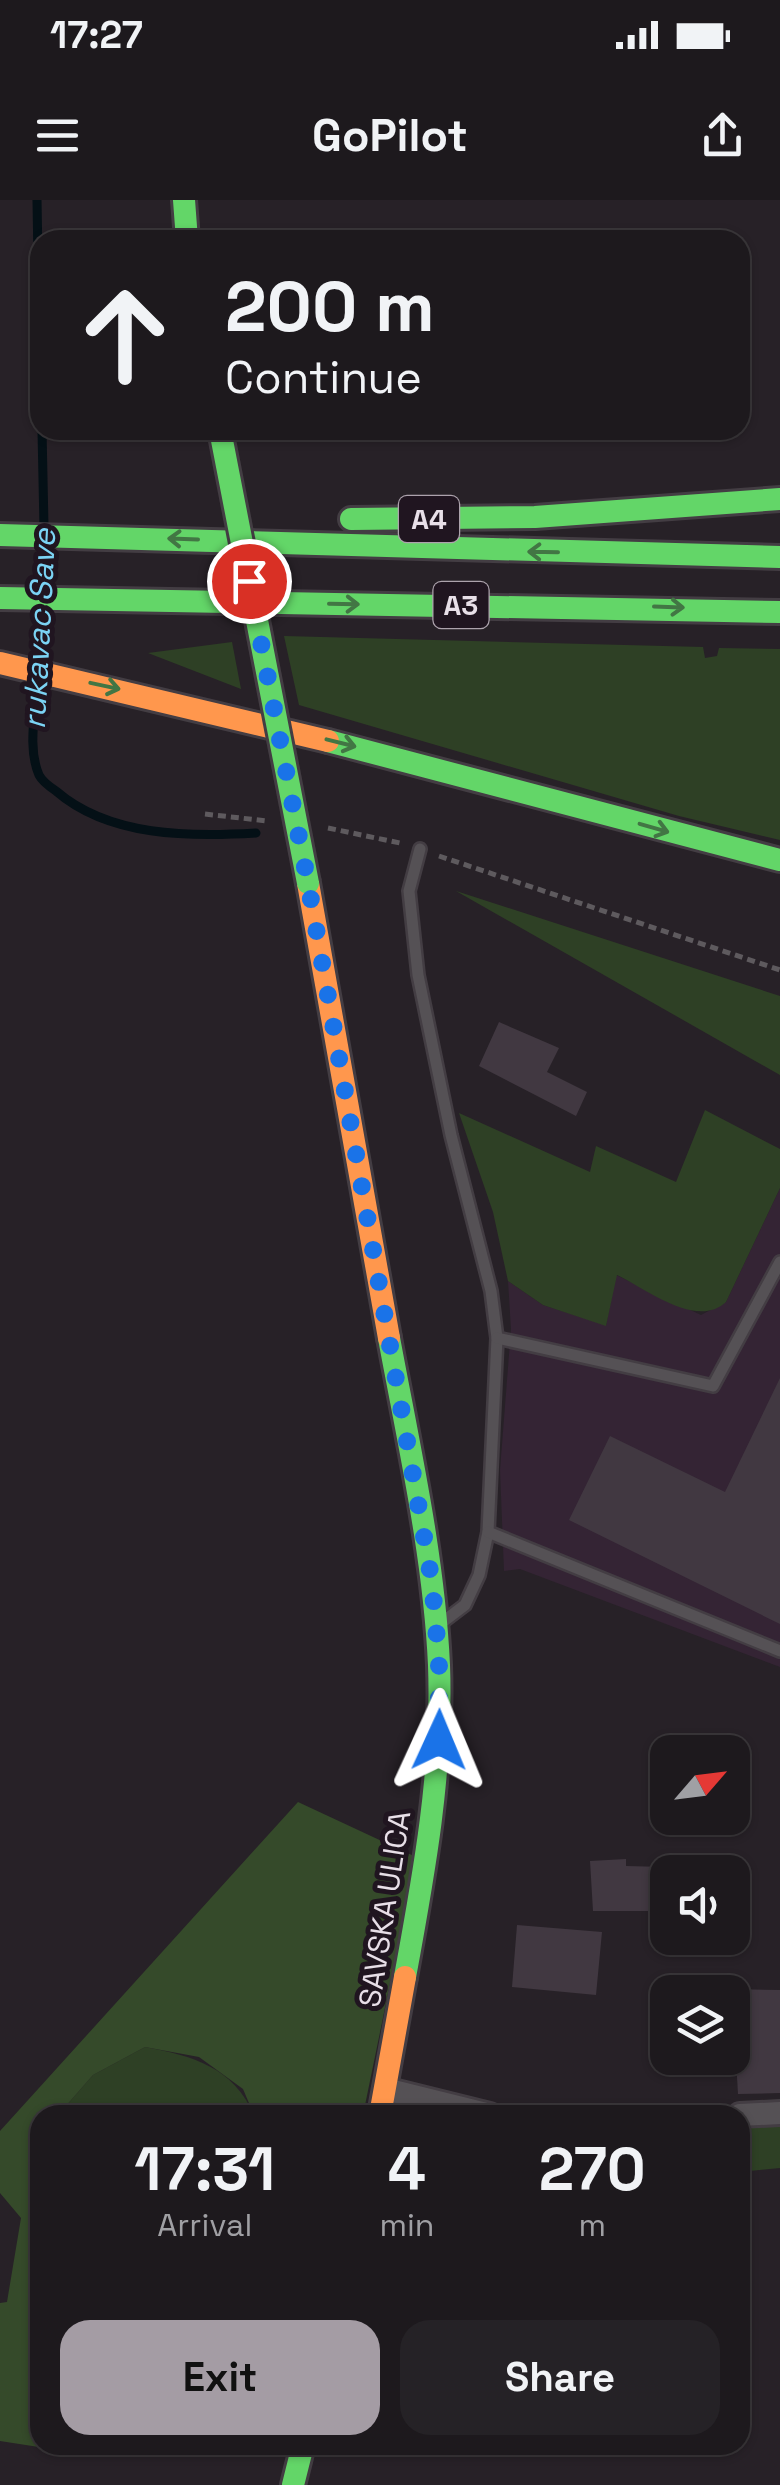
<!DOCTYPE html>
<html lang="en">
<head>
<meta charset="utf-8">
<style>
  body { margin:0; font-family:"Space Grotesk",sans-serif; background:#252226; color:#f1f3f6; height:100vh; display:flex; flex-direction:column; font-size:38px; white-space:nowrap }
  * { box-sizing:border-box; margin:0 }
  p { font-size:32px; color:#a0a0a4 }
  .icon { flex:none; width:55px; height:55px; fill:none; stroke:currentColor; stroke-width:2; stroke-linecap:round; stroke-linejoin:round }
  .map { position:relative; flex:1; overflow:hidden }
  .side { position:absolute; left:30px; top:1905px; width:720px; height:350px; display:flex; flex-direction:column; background:#1d191d; border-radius:30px; box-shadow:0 2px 8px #0004,0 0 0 2px #3b383b }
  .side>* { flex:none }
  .top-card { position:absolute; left:30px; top:30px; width:720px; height:210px; border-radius:30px; box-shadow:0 2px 8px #0004,0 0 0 2px #3b383b; background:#1d191d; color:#f1f3f6; overflow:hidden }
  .needle { width:65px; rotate:62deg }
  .controls { position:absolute; left:650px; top:1535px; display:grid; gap:20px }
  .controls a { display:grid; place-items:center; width:100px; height:100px; border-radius:20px; background:#1d191d; box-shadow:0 2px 8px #0004,0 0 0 2px #3b383b; font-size:50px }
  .pin { position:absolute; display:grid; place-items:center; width:85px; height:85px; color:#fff; margin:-42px; border:5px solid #fff; border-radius:50%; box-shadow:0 2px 10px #0007 }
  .me { position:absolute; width:110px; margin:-55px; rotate:1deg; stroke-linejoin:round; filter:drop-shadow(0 0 8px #0008) }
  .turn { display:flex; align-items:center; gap:35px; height:210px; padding:0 30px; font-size:45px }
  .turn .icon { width:130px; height:130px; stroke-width:2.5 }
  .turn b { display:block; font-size:70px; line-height:85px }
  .eta { display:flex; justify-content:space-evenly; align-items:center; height:170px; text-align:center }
  .eta b { font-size:60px; font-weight:600; line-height:70px }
  .primary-button { display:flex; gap:20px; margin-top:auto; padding:20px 30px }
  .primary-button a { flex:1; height:115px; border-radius:30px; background:#a49ca4; color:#111; font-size:40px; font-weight:600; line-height:115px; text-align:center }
  .primary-button a+a { background:#252226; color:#f1f3f6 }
  .status { display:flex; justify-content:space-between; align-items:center; height:70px; padding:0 50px; background:#1d191d; direction:ltr }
  .status svg { height:28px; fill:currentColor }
  header { display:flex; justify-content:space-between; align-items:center; height:130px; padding:0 30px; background:#1d191d; font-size:45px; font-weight:600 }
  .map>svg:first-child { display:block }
  .built { fill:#342434 }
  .green { fill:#2e4025 }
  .forest { fill:#354a2a }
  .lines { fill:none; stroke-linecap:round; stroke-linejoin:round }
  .stream { stroke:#041016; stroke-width:9 }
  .building { fill:#413841 }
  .lane-casing { stroke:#433d43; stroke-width:16 }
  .street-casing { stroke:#433d43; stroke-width:28 }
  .fast-casing { stroke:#433d43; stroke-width:28 }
  .slow-casing { stroke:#433d43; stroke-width:28 }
  .path { stroke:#5e5a5e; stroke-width:5; stroke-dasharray:8 5; stroke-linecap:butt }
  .lane { stroke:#555155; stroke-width:11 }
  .street { stroke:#555155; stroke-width:22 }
  .fast { stroke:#63d668; stroke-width:22 }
  .slow { stroke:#ff974d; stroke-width:22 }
  .fast-bridge-casing { stroke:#433d43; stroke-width:28; stroke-linecap:butt }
  .fast-bridge { stroke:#63d668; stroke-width:22 }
  .oneway { stroke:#427644 }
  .route { stroke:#1a73e8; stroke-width:18; stroke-dasharray:0 32.4 }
  .labels { text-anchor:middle; stroke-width:10; stroke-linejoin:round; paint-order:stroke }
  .shield { fill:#201520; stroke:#aca2ac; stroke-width:2.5 }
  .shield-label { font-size:28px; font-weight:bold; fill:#e8dfe8 }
  .street-label { font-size:30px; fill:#e8dfe8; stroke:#201520 }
  .water-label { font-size:32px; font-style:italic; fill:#7bd3f4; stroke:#201520 }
</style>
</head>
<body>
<div class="status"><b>17:27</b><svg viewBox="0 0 49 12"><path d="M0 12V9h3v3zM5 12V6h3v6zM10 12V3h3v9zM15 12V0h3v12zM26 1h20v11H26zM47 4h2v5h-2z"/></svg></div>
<header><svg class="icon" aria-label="menu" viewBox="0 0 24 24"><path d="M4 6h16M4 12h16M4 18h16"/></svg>GoPilot<svg class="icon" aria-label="share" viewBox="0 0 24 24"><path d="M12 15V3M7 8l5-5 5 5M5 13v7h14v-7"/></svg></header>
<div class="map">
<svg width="780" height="2285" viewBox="0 0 780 2285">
  <rect width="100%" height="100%" fill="#272127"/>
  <polygon class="built" points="780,988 780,1467 520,1369 504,1371 500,1270 511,1129 508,1081 543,1105 606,1125 616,1075 701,1115 726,1102"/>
  <g class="green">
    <polygon points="284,436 703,447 705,458 717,456 719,448 780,449 780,640 679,616 299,505"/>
    <polygon points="232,442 241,489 148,453"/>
    <polygon points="456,691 780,796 780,875"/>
    <path d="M705,910L780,949V988L726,1102C697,1129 648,1090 617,1075L606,1126L543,1105L508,1081L493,1012L459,913L590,972L596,946L676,982Z"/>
    <path d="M145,1847C193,1856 233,1867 254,1915H58L93,1875Z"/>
    <polygon points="780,1924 780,1968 740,1972 740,1925"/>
  </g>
  <polygon class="forest" points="298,1602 416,1657 363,1915 254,1915 243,1889 199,1857 145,1847 93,1875 58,1915 40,1915 40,2245 61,2245 58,2250 0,2241 0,2103 7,2102 21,2018 0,1993 0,1931"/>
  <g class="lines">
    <g class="stream">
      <polyline points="37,0 40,178"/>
      <polyline points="42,230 44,327"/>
      <polyline points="41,387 43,347"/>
      <polyline points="38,462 40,412"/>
      <path d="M37,482C36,512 27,547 39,575C42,581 50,587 56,591C109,637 190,637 256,633"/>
    </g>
  </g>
  <g class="building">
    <polygon points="499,822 559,848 547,872 587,892 576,916 479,866"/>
    <polygon points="780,1178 780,1424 569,1320 610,1236 725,1292"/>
    <polygon points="626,1659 626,1666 665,1667 664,1711 593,1711 590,1661"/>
    <polygon points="517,1725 602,1732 596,1795 512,1787"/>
    <polygon points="732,1789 780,1790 780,1893 738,1894"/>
  </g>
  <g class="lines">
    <defs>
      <g id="lane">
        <polyline points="420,649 409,691 418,775 451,935 491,1091 497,1138 488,1332 479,1375 465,1405 440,1424"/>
        <polyline points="497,1138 713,1186 780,1062"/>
        <polyline points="488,1332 780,1451"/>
      </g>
      <g id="street">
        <polyline points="385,1889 490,1915"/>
        <polyline points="740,1915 780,1913"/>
      </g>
      <g id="fast">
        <polyline points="184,0 187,40"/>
        <polyline points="351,319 535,317 780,299"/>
        <polyline points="0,335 780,357"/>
        <polyline points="0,398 780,412"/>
        <polyline points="328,541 780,660"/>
        <path d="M389,1138C409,1246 434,1356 439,1465C443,1570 424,1674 405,1777"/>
        <polyline points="293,2285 303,2245"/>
      </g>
      <g id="slow">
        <polyline points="0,463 328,541"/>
        <polyline points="308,683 389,1138"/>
        <polyline points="380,1915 405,1777"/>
      </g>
    </defs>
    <use href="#lane" class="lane-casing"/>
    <use href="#street" class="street-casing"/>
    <use href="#fast" class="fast-casing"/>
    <use href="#slow" class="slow-casing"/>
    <g class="path">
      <polyline points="205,614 267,621"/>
      <polyline points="328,628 400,643"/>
      <polyline points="439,656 780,770"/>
    </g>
    <use href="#lane" class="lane"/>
    <use href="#street" class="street"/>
    <use href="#fast" class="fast"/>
    <use href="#slow" class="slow"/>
    <defs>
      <polyline id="fast-bridge" points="220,230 308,683"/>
    </defs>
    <use href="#fast-bridge" class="fast-bridge-casing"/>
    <use href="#fast-bridge" class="fast-bridge"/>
  </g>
  <defs><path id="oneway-shaft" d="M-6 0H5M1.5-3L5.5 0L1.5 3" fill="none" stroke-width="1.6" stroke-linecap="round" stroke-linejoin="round" transform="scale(2.5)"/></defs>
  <g class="oneway">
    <use href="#oneway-shaft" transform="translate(183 339) rotate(-178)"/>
    <use href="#oneway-shaft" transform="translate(543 352) rotate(-179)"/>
    <use href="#oneway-shaft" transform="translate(344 404) rotate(1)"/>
    <use href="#oneway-shaft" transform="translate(669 407) rotate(2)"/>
    <use href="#oneway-shaft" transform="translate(105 486) rotate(12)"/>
    <use href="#oneway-shaft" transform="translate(341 543) rotate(14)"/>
    <use href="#oneway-shaft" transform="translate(654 628) rotate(16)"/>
  </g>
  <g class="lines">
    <polyline class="route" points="249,381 308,683 432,1382 439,1462 439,1540"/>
  </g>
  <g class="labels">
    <g class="shield">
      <rect x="399" y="296" width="60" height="46" rx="8"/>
      <rect x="433.5" y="382" width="55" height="46" rx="8"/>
    </g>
    <g class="shield-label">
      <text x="429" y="329">A4</text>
      <text x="461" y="415">A3</text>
    </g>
    <g class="street-label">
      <text transform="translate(385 1709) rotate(-81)" y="10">SAVSKA ULICA</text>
    </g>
    <g class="water-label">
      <text transform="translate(39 429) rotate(-87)" y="11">rukavac Save</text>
    </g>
  </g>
</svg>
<div class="controls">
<a><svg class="needle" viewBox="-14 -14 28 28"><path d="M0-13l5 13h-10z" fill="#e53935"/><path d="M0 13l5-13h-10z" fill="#a0a0a4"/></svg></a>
<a><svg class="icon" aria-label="sound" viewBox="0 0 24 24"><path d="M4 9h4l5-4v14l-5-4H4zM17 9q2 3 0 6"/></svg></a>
<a><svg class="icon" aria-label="layers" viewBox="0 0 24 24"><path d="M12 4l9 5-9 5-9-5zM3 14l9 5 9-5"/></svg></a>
</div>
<div class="pin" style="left:249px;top:381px;background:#d93025"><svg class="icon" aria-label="arrive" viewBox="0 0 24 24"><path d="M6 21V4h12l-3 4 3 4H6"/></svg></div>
<svg class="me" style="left:439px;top:1540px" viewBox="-20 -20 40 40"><path d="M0-17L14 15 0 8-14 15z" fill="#1a73e8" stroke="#fff" stroke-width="4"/></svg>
<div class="top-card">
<div class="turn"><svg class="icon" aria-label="ahead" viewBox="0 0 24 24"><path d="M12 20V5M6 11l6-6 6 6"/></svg><div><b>200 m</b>Continue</div></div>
</div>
<section class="side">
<div class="eta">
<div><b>17:31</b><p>Arrival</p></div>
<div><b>4</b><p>min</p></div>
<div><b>270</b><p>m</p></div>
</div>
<div class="primary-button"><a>Exit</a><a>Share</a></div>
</section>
</div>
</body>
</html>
